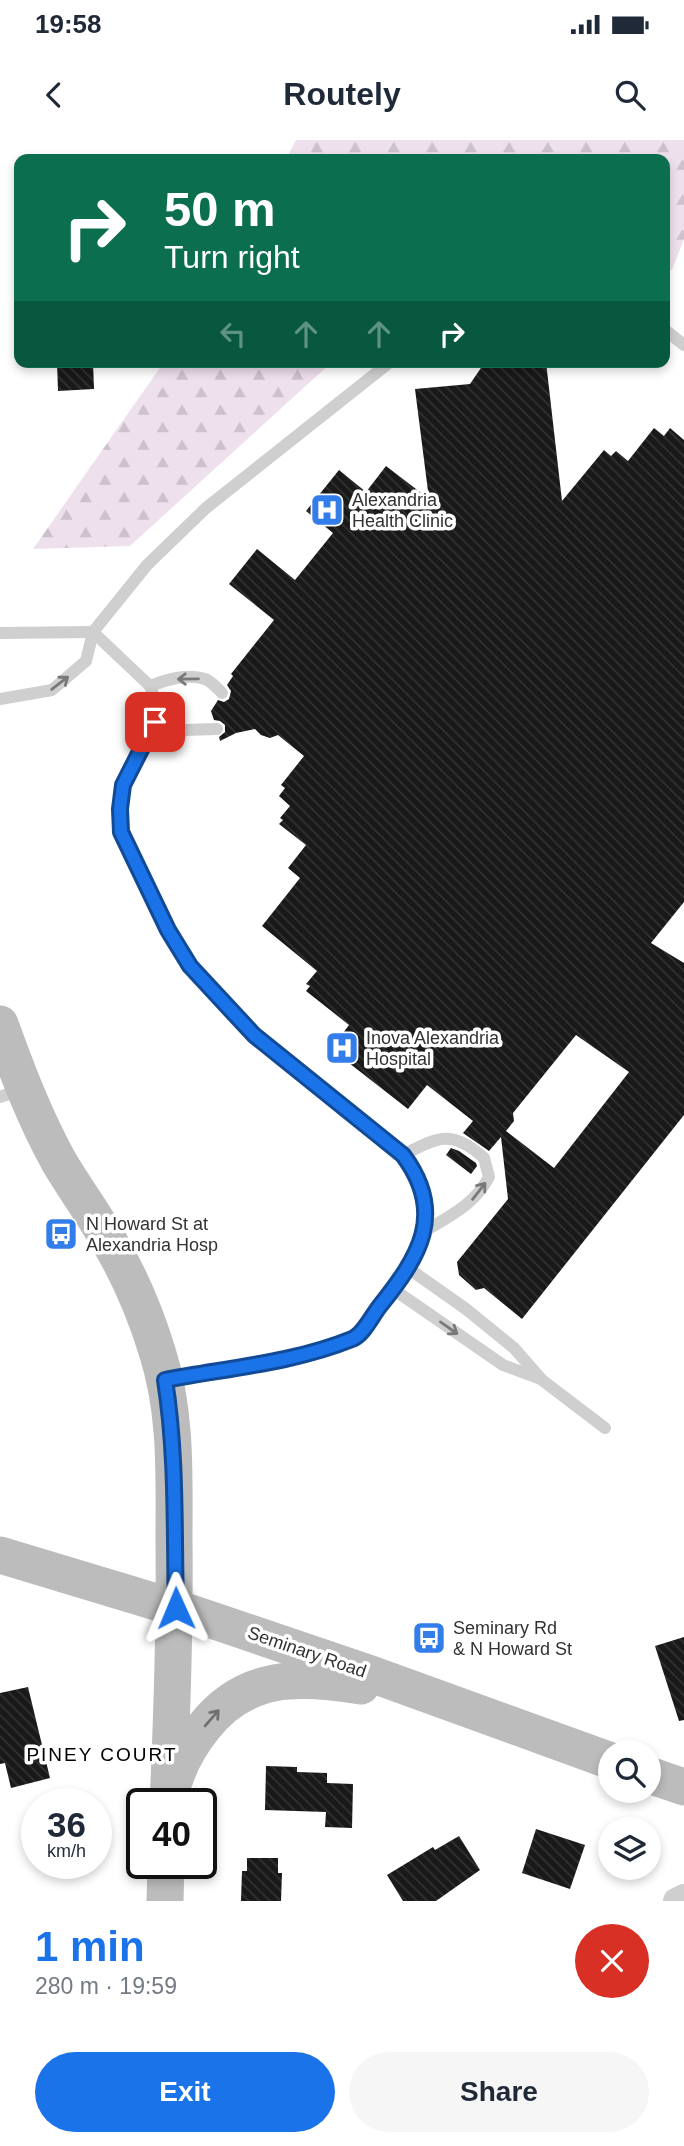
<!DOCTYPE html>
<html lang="en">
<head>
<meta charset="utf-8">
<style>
  body { margin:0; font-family:Helvetica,sans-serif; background:#f6f6f7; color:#1f2937; height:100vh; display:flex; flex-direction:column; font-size:26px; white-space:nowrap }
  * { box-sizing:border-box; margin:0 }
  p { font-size:23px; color:#747a83 }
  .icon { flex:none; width:38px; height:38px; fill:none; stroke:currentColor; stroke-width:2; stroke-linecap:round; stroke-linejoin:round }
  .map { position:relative; height:1761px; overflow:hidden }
  .panel { display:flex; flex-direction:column; background:#fff; flex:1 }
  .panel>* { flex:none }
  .banner { position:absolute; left:14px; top:14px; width:656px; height:214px; border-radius:14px; box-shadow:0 4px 10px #0003; background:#0b6e4f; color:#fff; overflow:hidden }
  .buttons { position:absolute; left:598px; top:1600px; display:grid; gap:14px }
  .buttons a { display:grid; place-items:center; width:63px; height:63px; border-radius:50%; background:#fff; box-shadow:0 4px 10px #0003; font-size:35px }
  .speed { position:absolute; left:21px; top:1648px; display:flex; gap:14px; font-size:35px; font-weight:700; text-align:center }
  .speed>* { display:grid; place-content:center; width:91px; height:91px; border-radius:50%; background:#fff; box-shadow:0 4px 10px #0003; line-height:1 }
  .speed small { font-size:18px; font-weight:400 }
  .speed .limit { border:4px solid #111; border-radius:10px; background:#fff; color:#111 }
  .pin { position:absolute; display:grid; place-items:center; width:60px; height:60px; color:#fff; margin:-30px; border-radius:14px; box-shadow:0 4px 10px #0006 }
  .me { position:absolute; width:77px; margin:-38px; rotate:359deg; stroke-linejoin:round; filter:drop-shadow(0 0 5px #0008) }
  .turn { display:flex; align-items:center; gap:24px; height:147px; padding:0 35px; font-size:32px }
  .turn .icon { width:91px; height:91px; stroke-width:2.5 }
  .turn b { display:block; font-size:49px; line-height:60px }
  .lanes { display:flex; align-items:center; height:66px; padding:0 35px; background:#0003; justify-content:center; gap:35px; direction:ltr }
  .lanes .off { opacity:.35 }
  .round { display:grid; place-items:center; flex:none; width:74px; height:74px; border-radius:37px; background:#f6f6f7 }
  .summary { display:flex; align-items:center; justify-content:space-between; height:119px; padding:0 35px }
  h1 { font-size:42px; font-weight:800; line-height:52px; color:#1a73e8 }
  .primary-button { display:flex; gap:14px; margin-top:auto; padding:14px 35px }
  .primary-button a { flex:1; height:80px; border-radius:42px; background:#1a73e8; color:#fff; font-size:28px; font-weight:800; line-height:80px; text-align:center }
  .primary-button a+a { background:#f6f6f7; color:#1f2937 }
  .status { display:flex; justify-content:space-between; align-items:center; height:49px; padding:0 35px; background:#fff; direction:ltr }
  .status svg { height:19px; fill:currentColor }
  header { display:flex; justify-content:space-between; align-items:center; height:91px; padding:0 35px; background:#fff; font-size:32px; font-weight:800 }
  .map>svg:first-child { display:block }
  .forest { fill:url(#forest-firs) }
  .building { fill:url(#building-back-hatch); fill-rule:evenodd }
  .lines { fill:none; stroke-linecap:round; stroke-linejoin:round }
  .lane { stroke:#cfcfcf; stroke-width:12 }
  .street { stroke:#cfcfcf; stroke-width:26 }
  .secondary { stroke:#bcbcbc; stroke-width:37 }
  .oneway { stroke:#797979 }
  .oneway2 { stroke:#707070 }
  .route-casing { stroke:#114b97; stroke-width:18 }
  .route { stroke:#1a73e8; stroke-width:12 }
  .labels { text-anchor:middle; stroke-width:7; stroke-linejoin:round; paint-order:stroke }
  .poi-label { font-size:18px; fill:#323232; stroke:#fff; text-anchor:start }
  .street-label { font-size:18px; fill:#323232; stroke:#fff }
  .neighbourhood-label { font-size:19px; letter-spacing:2px; fill:#000; stroke:#fff }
</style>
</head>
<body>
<div class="status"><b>19:58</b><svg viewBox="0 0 49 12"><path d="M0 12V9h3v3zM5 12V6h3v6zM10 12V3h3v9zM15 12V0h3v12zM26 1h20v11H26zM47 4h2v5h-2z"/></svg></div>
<header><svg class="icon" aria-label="back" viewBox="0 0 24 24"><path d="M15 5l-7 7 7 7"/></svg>Routely<svg class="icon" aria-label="search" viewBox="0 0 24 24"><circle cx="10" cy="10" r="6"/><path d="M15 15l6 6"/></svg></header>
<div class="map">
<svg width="684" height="1761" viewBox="0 0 684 1761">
  <defs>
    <pattern id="forest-firs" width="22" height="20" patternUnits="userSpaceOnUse" patternTransform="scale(1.75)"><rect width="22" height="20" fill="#efe0ed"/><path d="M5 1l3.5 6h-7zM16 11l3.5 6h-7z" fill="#cdc1cc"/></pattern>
    <pattern id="building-back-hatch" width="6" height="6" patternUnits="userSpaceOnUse" patternTransform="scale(1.75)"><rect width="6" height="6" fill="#191919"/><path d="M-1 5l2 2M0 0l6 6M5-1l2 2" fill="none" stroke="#323232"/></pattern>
  </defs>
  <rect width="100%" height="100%" fill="#fff"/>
  <g class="forest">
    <polygon points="296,0 684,0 684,99 672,130 665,129 665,19 286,19"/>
    <polygon points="164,222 332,222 130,406 33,409"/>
  </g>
  <g class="building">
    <polygon points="57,222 93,222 94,249 58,251"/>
    <path d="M485,222H546L562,361L604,310L611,316L616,311L628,321L654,288L664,296L670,288L684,300V762L651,803L684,823V975L522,1179L484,1148L476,1150L459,1135L457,1122L508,1059L501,997L489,1011L463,993L473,981L427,945L408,969L331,909L349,885L306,851L310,846L306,844L317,831L262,786L300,738L288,728L306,705L279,684L283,680L280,678L290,666L279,656L285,648L281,645L304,616L278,595L270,598L261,595L255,589L236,593L220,601L219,597L225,592V585L220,581L214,580L211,571L218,560L224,562L229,559L231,551L227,545L233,536L231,534L274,480L229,444L257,409L295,440L333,393L306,371L339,330L366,352L386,326L429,359L415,249L470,244ZM576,895L629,932L554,1028L506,991L514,981L513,973Z"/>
    <polygon points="451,1008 459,1011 476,1023 477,1026 471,1034 446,1015"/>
    <polygon points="684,1497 684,1580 679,1581 655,1506"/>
    <polygon points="28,1547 50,1638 11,1648 5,1623 0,1624 0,1553"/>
    <polygon points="266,1626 297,1627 297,1632 327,1633 327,1643 353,1644 352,1688 325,1687 326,1672 265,1670"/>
    <polygon points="536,1689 585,1705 570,1749 522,1733"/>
    <polygon points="459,1696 480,1730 436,1761 403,1761 387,1735 433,1707 435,1710"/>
    <polygon points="247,1718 278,1718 278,1733 282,1733 281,1761 241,1761 242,1731 247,1731"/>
  </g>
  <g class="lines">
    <g class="lane">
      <polyline points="665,190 684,205"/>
      <path d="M93,492L150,546L157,566L155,582L123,645L120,669L121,692L168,790L190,826L254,895L403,1015C446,1074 420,1114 382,1164C374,1174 365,1191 355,1198C348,1202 337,1204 329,1206C277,1223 221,1230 166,1239"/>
      <polyline points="0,493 93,492"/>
      <path d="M150,546C166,540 187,533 205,539C211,541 217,548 222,553"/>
      <polyline points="0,559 52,550 86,521 93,492 147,425 206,368 390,222"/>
      <polyline points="155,582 184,590 217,589"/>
      <polyline points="0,957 22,949"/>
      <path d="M403,1015C438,997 452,989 484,1018L489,1037C474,1065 451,1075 425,1091"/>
      <polyline points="408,1128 466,1169 514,1208 542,1240 605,1288"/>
      <polyline points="393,1149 503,1225 538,1238"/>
    </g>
    <polyline class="street" points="676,1761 684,1757"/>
    <g class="secondary">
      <path d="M0,884C17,931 34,976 58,1020C73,1046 91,1070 106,1096C128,1132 145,1172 157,1211C177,1273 174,1337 174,1400C175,1488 172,1576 168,1664"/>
      <polyline points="0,1415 176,1468 371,1534 611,1621"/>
      <polyline points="649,1635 684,1647"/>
      <path d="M175,1639C181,1620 192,1602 204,1587C245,1534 299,1536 361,1546"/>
      <polyline points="165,1761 166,1724"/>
    </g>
  </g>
  <defs><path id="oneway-shaft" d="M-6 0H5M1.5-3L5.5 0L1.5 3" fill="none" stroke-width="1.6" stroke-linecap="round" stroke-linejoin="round" transform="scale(1.75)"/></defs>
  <g class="oneway">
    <use href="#oneway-shaft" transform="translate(188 539) rotate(179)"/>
    <use href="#oneway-shaft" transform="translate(60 543) rotate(-38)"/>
    <use href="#oneway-shaft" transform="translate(479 1051) rotate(-52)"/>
    <use href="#oneway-shaft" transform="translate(449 1188) rotate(35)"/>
  </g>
  <use class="oneway2" href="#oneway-shaft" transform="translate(212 1578) rotate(-49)"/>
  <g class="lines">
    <defs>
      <path id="route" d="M155,582L123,645L120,669L121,692L168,790L190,826L254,895L403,1015C447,1074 419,1117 379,1167C372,1176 363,1195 352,1199C293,1223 227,1228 165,1240C177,1316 174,1392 176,1468"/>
    </defs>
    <use href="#route" class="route-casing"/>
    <use href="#route" class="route"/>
  </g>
  <defs>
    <symbol id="hospital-square" viewBox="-11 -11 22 22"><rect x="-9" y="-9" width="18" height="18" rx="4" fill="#337dea" stroke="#fff"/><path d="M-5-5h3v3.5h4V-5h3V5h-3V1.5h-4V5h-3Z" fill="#fff"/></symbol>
    <symbol id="bus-square" viewBox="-11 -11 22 22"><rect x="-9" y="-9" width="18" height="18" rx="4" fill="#337dea" stroke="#fff"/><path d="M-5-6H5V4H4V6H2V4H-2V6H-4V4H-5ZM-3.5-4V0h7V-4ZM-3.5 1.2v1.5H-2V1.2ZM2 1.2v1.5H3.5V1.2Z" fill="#fff"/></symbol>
  </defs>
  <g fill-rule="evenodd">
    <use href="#hospital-square" x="308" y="351" width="38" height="38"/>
    <use href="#hospital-square" x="323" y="889" width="38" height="38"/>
    <use href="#bus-square" x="42" y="1075" width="38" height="38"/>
    <use href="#bus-square" x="410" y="1479" width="38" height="38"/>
  </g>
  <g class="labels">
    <g class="poi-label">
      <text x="352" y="366">Alexandria<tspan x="352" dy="21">Health Clinic</tspan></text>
      <text x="366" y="904">Inova Alexandria<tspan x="366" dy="21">Hospital</tspan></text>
      <text x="86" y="1090">N Howard St at<tspan x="86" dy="21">Alexandria Hosp</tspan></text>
      <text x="453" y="1494">Seminary Rd<tspan x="453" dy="21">&amp; N Howard St</tspan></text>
    </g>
    <g class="street-label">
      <text transform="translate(307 1512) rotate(19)" y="6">Seminary Road</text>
    </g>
    <g class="neighbourhood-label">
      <text x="102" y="1621">PINEY COURT</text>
    </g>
  </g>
</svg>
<div class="buttons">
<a><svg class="icon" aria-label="search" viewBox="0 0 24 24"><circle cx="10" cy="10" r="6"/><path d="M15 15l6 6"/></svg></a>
<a><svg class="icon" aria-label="layers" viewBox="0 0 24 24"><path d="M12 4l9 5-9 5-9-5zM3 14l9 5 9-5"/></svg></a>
</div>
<div class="speed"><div>36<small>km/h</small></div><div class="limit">40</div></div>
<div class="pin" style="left:155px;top:582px;background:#d93025"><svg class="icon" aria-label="arrive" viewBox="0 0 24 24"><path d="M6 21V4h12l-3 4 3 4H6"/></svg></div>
<svg class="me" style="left:176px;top:1468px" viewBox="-20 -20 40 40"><path d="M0-17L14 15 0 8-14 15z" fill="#1a73e8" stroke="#fff" stroke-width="4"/></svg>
<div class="banner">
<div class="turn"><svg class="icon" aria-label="right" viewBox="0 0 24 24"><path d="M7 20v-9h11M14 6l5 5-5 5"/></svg><div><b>50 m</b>Turn right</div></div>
<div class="lanes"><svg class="icon off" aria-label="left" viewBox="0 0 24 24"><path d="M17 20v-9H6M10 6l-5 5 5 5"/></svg><svg class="icon off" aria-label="ahead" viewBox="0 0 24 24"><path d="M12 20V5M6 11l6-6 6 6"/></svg><svg class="icon off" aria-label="ahead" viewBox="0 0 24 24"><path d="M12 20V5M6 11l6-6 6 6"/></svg><svg class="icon" aria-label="right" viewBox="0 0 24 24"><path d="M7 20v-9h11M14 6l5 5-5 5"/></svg></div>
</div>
</div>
<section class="panel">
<div class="summary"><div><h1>1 min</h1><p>280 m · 19:59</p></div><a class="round" style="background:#d93025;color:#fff"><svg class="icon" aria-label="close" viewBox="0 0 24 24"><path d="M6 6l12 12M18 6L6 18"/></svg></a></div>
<div class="primary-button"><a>Exit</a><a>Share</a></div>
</section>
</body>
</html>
